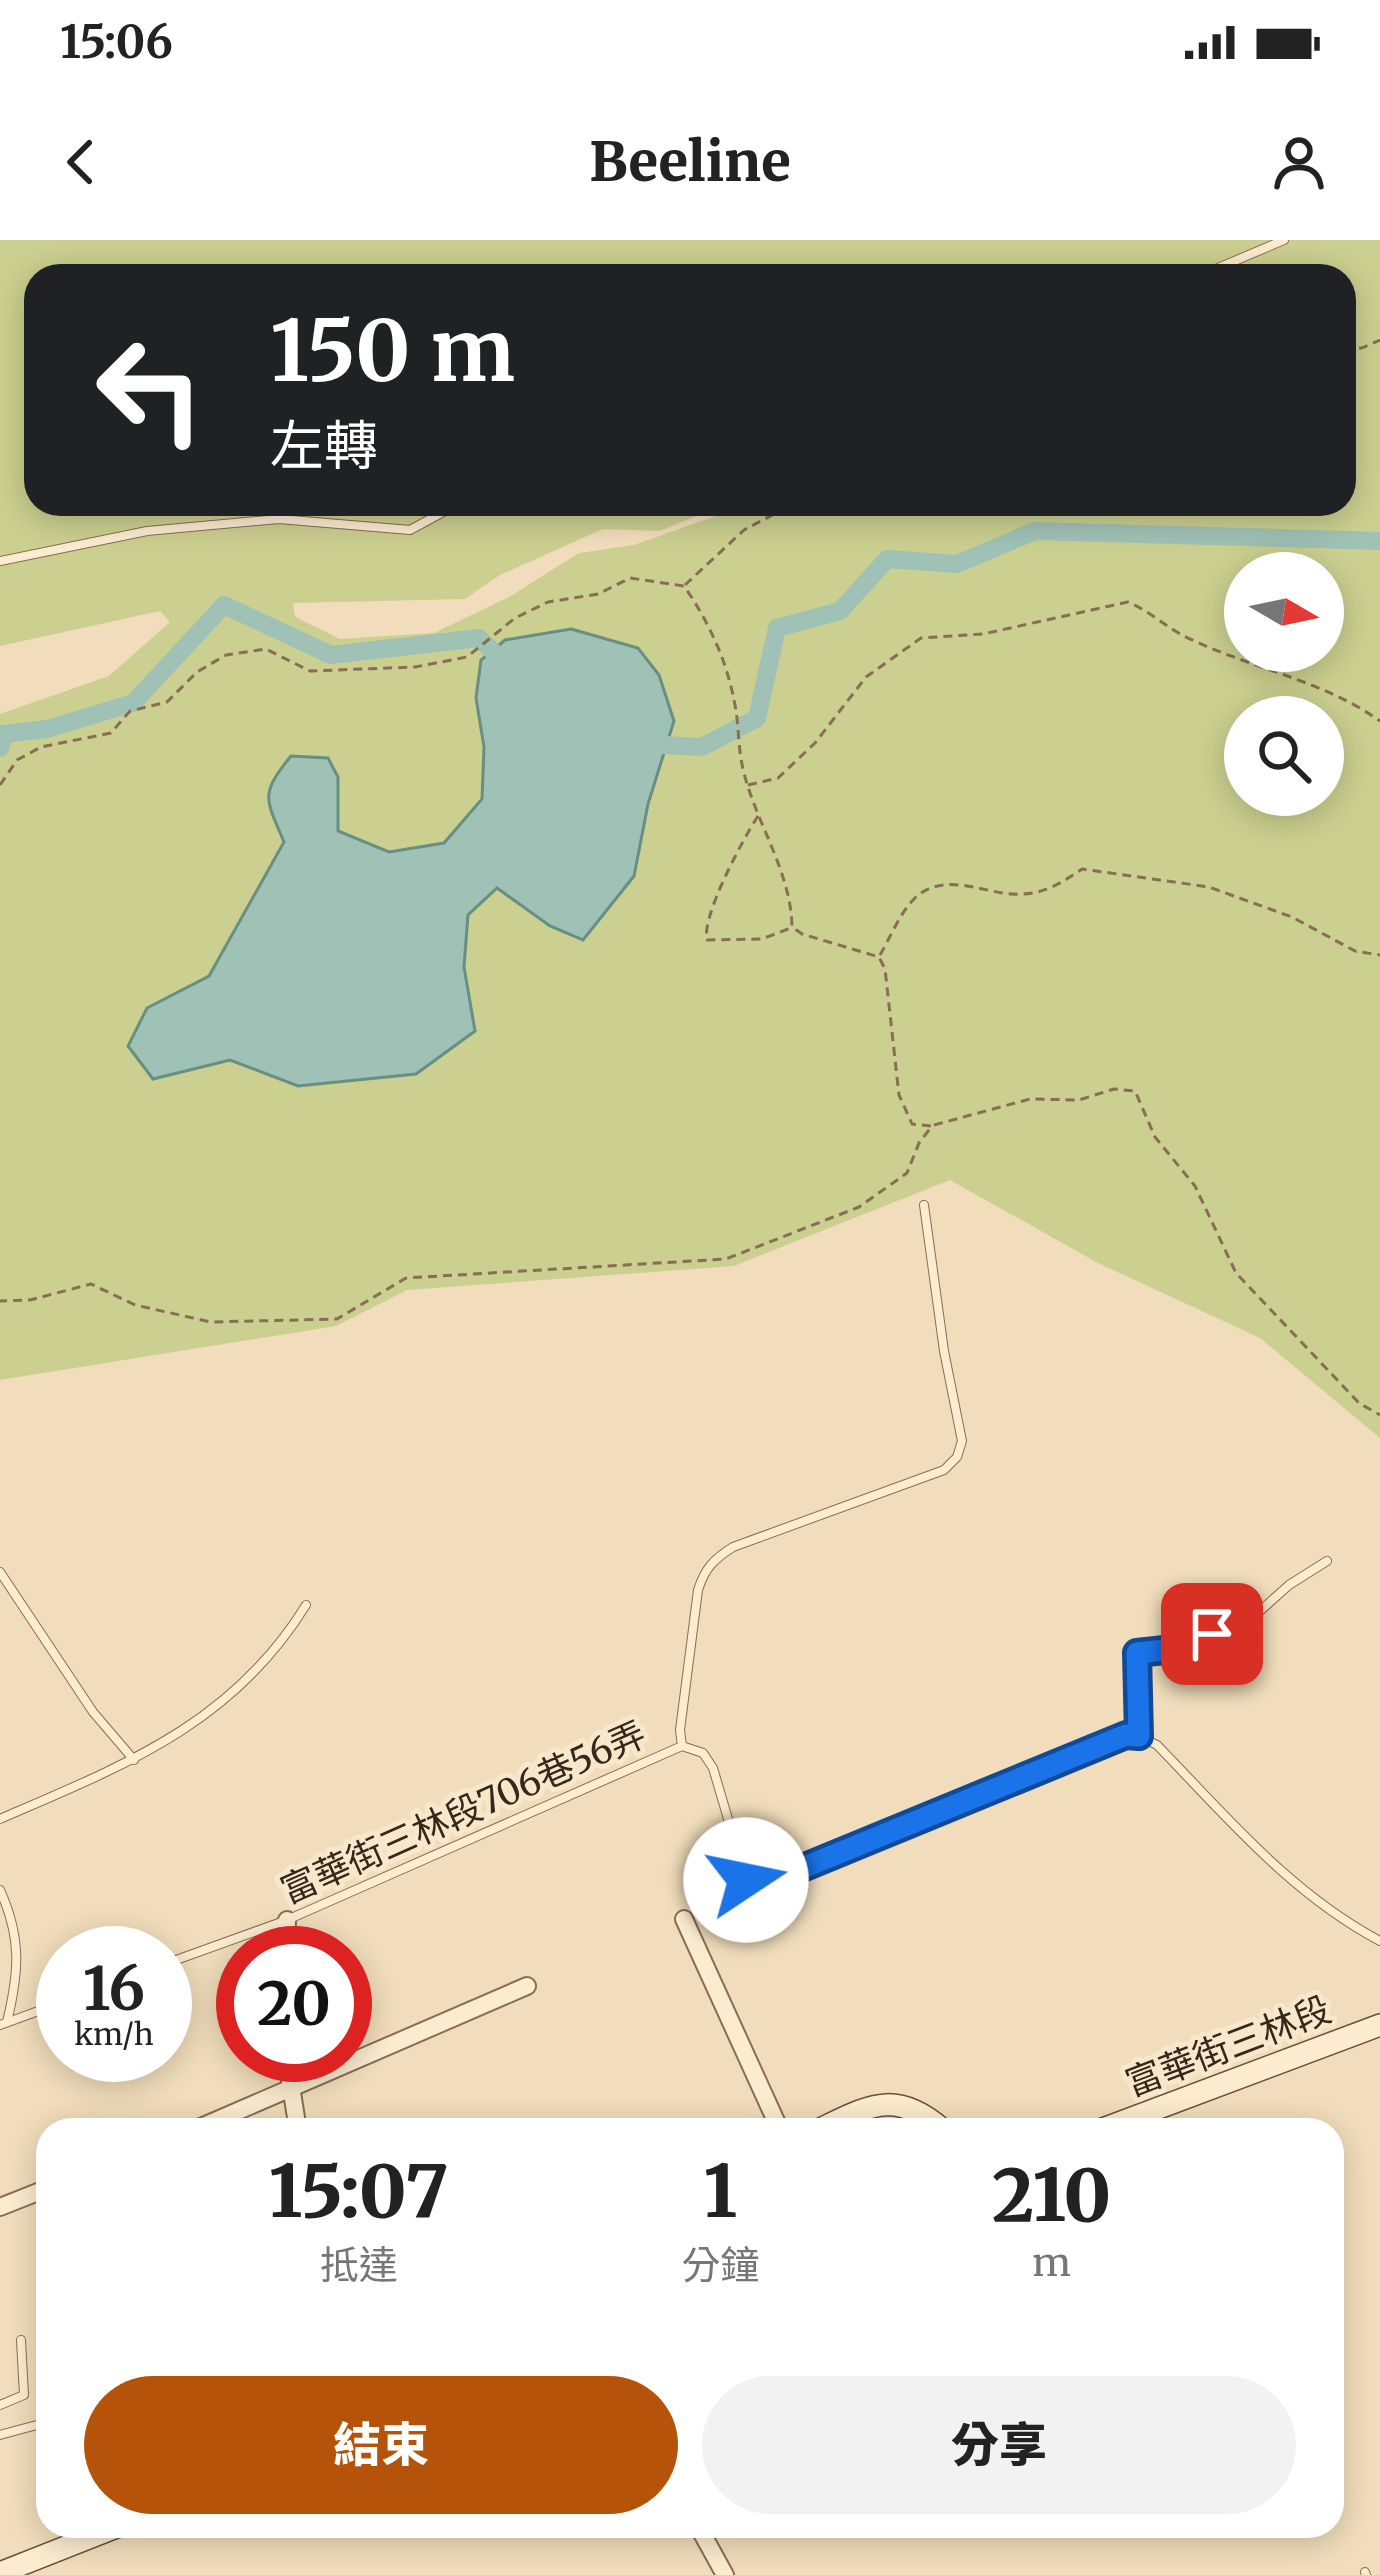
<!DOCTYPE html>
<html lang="zh-TW">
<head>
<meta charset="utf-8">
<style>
  body { margin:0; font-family:Merriweather,"Noto Sans TC",serif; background:#f2f2f2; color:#222; height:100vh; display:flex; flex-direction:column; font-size:45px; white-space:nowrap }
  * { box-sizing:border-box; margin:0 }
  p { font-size:39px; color:#767676 }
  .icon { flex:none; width:66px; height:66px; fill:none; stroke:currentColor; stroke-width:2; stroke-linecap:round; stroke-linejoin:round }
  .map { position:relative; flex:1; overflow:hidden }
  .panel { position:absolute; left:36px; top:1878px; width:1308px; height:420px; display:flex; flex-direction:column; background:#fff; border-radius:36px; box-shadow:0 6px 30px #0003 }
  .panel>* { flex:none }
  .hud { position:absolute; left:24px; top:24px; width:1332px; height:252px; border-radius:36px; box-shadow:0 6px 30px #0003; background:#202124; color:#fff; overflow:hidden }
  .needle { width:78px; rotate:99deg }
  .controls { position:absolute; left:1224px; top:312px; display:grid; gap:24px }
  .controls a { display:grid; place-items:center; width:120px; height:120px; border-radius:50%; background:#fff; box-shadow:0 6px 30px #0003; font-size:60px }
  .speed { position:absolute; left:36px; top:1686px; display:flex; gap:24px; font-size:60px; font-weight:700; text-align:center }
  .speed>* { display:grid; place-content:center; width:156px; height:156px; border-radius:50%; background:#fff; box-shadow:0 6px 30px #0003; line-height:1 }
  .speed small { font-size:30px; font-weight:400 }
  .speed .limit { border:18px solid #d22; background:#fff; color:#111 }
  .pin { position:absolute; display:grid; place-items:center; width:102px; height:102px; color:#fff; margin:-51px; border-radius:24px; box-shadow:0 6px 18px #0006 }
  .me { position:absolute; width:132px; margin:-66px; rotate:79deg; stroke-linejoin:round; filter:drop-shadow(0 0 9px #0008) }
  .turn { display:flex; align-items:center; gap:42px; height:252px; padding:0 48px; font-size:54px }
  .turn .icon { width:156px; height:156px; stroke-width:2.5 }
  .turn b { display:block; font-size:84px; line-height:102px }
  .eta { display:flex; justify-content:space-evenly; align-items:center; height:204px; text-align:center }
  .eta b { font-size:72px; font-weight:800; line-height:84px }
  .button { display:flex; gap:24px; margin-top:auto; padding:24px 48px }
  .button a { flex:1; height:138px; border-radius:72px; background:#b45309; color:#fff; font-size:48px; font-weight:800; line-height:138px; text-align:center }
  .button a+a { background:#f2f2f2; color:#222 }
  .status { display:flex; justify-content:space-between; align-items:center; height:84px; padding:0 60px; background:#fff; direction:ltr }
  .status svg { height:33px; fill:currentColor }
  header { display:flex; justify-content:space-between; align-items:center; height:156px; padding:0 48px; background:#fff; font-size:54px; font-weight:800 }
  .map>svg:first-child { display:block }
  .green { fill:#cbcf8f; fill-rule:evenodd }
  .water { fill:#a0c1b5; stroke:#678f82; stroke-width:3 }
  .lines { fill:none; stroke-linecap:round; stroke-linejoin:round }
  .canal { stroke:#a0c1b5; stroke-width:18 }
  .lane-casing { stroke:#896d54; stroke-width:10 }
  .street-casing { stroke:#896d54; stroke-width:20 }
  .secondary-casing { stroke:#6a4e38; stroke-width:24 }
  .path { stroke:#896d54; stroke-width:3; stroke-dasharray:9 6; stroke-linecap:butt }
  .lane { stroke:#fbebcf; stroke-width:8 }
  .street { stroke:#fbebcf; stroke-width:16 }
  .secondary { stroke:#fbebcf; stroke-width:21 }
  .route-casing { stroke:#114b97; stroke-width:30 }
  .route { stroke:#1a73e8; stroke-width:21 }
  .labels { text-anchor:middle; stroke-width:10; stroke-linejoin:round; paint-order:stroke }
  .street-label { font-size:36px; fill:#37261a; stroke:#f8e8cb }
</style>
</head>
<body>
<div class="status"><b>15:06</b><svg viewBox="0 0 49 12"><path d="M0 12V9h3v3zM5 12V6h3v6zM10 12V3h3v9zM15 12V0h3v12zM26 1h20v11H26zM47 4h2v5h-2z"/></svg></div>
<header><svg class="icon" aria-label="back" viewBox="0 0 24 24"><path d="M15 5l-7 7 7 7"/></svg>Beeline<svg class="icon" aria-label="person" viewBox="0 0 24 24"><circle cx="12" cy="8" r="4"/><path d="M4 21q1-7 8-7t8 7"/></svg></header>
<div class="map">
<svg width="1380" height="2335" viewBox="0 0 1380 2335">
  <rect width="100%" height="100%" fill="#f1ddbb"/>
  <path class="green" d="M0,0H1380V1198L1260,1098L1098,1023L950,940L734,1026L407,1050L336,1086L0,1140V474L109,436L170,382L160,371L0,406ZM36,36H1344V264H750L634,305L579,313L509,357L434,393L340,399L295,377L293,363L465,359L500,335L603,289L660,291L726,264H36ZM1245,333H1323V411H1245ZM1245,477H1323V555H1245Z"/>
  <path class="water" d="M571,389L638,408L659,435L674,481L648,564L634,636L583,700L550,686L497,648L468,675L464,727L475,791L416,834L298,846L230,820L153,839L128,806L147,768L209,736L284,602C266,559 259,555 291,516L328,518L338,537V591L389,612L444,603L482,559L484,507L476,458L481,420L505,400Z"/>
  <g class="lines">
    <g class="canal">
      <polyline points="644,504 702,507 757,478 777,388 840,371 887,319 957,324 1035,291 1380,301"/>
      <polyline points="0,508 4,494 47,489 133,463 224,365 331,415 479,398 508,426"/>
    </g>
    <defs>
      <g id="lane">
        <polyline points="1199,36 1284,0"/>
        <polyline points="0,321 147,291 279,279 410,290 458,264"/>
        <polyline points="0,1332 93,1472 134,1520"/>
        <polyline points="1139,1496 1137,1413 1174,1409 1251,1379 1289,1345 1327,1321"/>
        <path d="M682,1506L680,1490L698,1350C705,1328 714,1319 733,1307L944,1230L957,1217L962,1201L944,1111L924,965"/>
        <path d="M0,1579C122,1526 232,1485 306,1365"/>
        <path d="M0,1650C22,1699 19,1732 7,1782"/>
        <path d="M165,1724L287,1680L682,1506L703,1513L713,1528L746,1640L755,1644L1127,1495L1139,1496L1157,1505C1226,1576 1291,1654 1380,1701"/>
        <polyline points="0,1785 63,1762"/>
        <polyline points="0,2165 24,2155 21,2100"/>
        <polyline points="0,2195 48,2182"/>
        <polyline points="1365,2332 1366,2335"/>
      </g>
      <g id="street">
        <polyline points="684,1679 780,1890"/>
        <polyline points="286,1713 287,1680"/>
        <polyline points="286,1815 298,1890"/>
        <polyline points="194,1890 527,1746"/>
        <polyline points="0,1967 48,1948"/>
        <polyline points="698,2286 725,2335"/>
      </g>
      <g id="secondary">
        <path d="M818,1890C869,1866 895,1848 943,1890"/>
        <polyline points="1100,1890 1380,1785"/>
        <polyline points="0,2333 119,2286"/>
      </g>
    </defs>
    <use href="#lane" class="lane-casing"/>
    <use href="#street" class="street-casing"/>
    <use href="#secondary" class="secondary-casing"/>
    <g class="path">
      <polyline points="1344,108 1362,108 1380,100"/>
      <polyline points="685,345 744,290 793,264"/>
      <path d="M0,545L17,520L41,507L111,493L130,471L167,462L197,432L226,415L266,409L310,431L415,427L467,417L515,378L548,362L598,354L630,338L684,346C709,382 727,421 735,465C739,486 738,508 743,529C756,584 791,631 792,687L802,694L879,717L885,729L899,855L912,884L932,886L919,903L907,933L859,967L726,1019L406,1038L337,1079L211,1082L135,1065L91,1044L30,1060L0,1061"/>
      <path d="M748,545L778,538L815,503L866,437L921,398L983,394L1128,362C1149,371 1165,386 1184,396C1248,428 1321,439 1380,481"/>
      <path d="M758,576C743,599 701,677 707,700L762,699L791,688"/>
      <path d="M880,715C890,698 900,673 914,659C945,628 988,657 1023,654C1046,653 1063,642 1082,629L1209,647L1292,677L1355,711L1380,715"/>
      <polyline points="934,885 1030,859 1079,860 1114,849 1135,851 1155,897 1195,946 1236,1033 1359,1163 1380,1175"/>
    </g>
    <use href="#lane" class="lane"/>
    <use href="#street" class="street"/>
    <use href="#secondary" class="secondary"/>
  </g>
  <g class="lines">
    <defs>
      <polyline id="route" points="746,1640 766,1643 1126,1495 1139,1496 1137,1413 1174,1409 1212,1394"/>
    </defs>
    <use href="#route" class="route-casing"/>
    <use href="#route" class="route"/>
  </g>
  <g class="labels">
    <g class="street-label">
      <text transform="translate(463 1572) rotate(-24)" y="13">富華街三林段706巷56弄</text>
      <text transform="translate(1228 1806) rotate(-21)" y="13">富華街三林段</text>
    </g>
  </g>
</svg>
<div class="controls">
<a><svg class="needle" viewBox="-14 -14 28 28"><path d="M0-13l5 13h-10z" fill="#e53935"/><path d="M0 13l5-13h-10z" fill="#767676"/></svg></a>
<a><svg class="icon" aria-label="search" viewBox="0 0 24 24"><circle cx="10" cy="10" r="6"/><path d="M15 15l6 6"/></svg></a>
</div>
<div class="speed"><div>16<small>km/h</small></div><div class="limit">20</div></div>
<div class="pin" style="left:1212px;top:1394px;background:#d93025"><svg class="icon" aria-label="arrive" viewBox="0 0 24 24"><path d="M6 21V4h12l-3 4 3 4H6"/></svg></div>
<svg class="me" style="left:746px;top:1640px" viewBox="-20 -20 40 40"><circle r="19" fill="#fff"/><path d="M0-13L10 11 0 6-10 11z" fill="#1a73e8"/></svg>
<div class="hud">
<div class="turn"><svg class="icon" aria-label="left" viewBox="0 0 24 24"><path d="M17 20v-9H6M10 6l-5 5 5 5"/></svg><div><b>150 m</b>左轉</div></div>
</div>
<section class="panel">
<div class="eta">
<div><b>15:07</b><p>抵達</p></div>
<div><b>1</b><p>分鐘</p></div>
<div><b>210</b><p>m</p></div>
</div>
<div class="button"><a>結束</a><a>分享</a></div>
</section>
</div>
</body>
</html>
